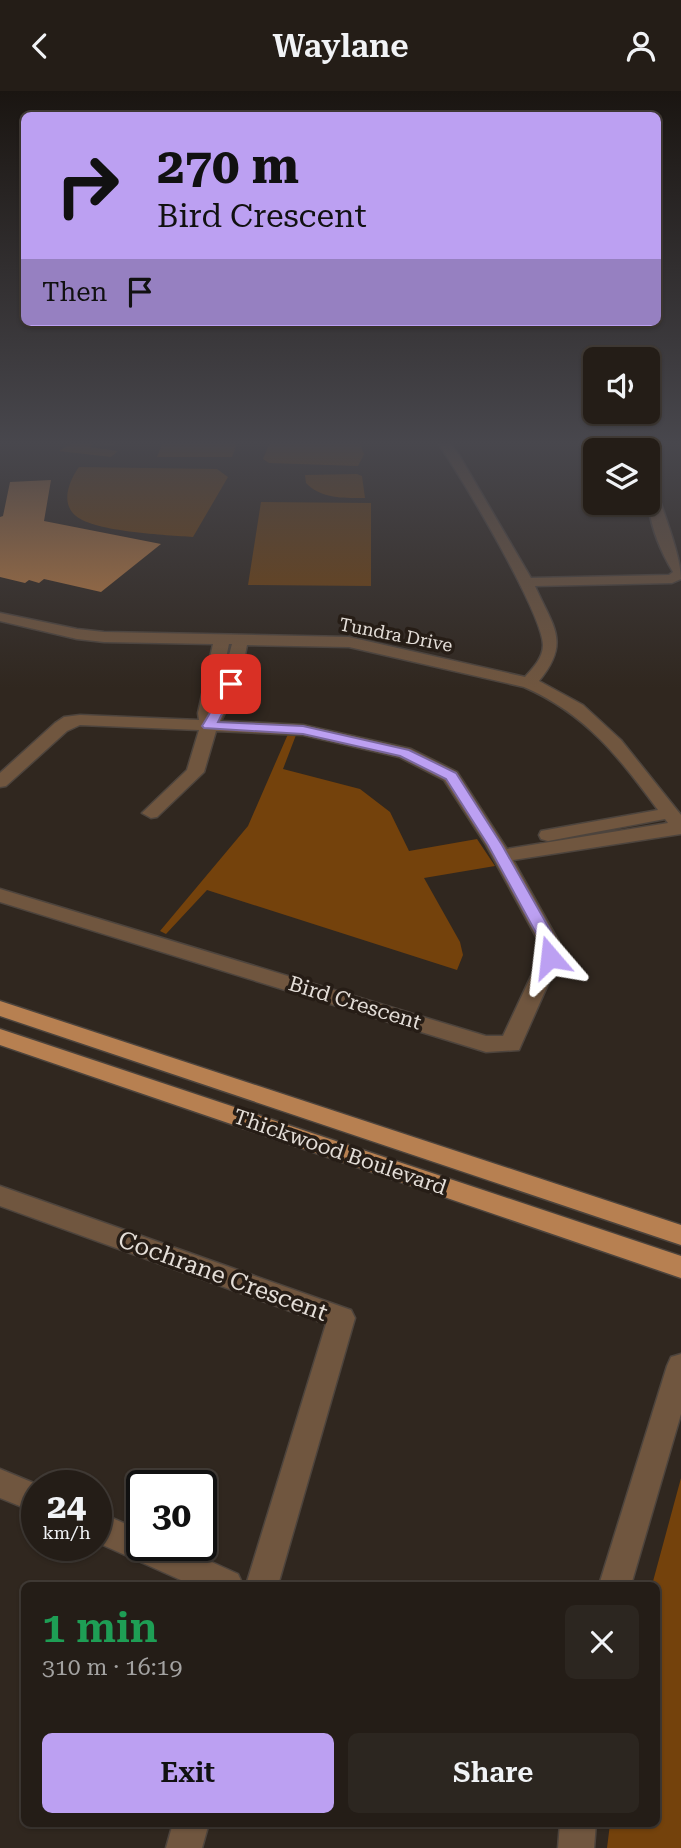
<!DOCTYPE html>
<html lang="en">
<head>
<meta charset="utf-8">
<style>
  body { margin:0; font-family:"Roboto Serif",serif; background:#2c2620; color:#f1f3f6; height:100vh; display:flex; flex-direction:column; font-size:26px; white-space:nowrap }
  * { box-sizing:border-box; margin:0 }
  p { font-size:23px; color:#a3a2a1 }
  .icon { flex:none; width:38px; height:38px; fill:none; stroke:currentColor; stroke-width:2; stroke-linecap:round; stroke-linejoin:round }
  .map { position:relative; flex:1; overflow:hidden }
  .panel { position:absolute; left:21px; top:1491px; width:639px; height:245px; display:flex; flex-direction:column; background:#241d17; border-radius:10px; box-shadow:0 2px 5px #0004,0 0 0 2px #413b36 }
  .panel>* { flex:none }
  .banner { position:absolute; left:21px; top:21px; width:640px; height:214px; border-radius:10px; box-shadow:0 2px 5px #0004,0 0 0 2px #413b36; background:#bca0f2; color:#111; overflow:hidden }
  .tools { position:absolute; left:583px; top:256px; display:grid; gap:14px }
  .tools a { display:grid; place-items:center; width:77px; height:77px; border-radius:10px; background:#241d17; box-shadow:0 2px 5px #0004,0 0 0 2px #413b36; font-size:35px }
  .speed { position:absolute; left:21px; top:1379px; display:flex; gap:14px; font-size:35px; font-weight:700; text-align:center }
  .speed>* { display:grid; place-content:center; width:91px; height:91px; border-radius:50%; background:#241d17; box-shadow:0 2px 5px #0004,0 0 0 2px #413b36; line-height:1 }
  .speed small { font-size:18px; font-weight:400 }
  .speed .limit { border:4px solid #111; border-radius:10px; background:#fff; color:#111 }
  .pin { position:absolute; display:grid; place-items:center; width:60px; height:60px; color:#fff; margin:-30px; border-radius:14px; box-shadow:0 4px 10px #0006 }
  .me { position:absolute; width:77px; margin:-38px; rotate:343deg; stroke-linejoin:round; filter:drop-shadow(0 0 5px #0008) }
  .turn { display:flex; align-items:center; gap:24px; height:147px; padding:0 21px; font-size:32px }
  .turn .icon { width:91px; height:91px; stroke-width:2.5 }
  .turn b { display:block; font-size:49px; line-height:60px }
  .then { display:flex; align-items:center; height:66px; padding:0 21px; background:#0003; gap:14px; font-size:26px }
  .round { display:grid; place-items:center; flex:none; width:74px; height:74px; border-radius:10px; background:#2c2620 }
  .headline { display:flex; align-items:center; justify-content:space-between; height:119px; padding:0 21px }
  h1 { font-size:42px; font-weight:600; line-height:52px; color:#1e9e55 }
  .cta { display:flex; gap:14px; margin-top:auto; padding:14px 21px }
  .cta a { flex:1; height:80px; border-radius:10px; background:#bca0f2; color:#111; font-size:28px; font-weight:600; line-height:80px; text-align:center }
  .cta a+a { background:#2c2620; color:#f1f3f6 }
  header { display:flex; justify-content:space-between; align-items:center; height:91px; padding:0 21px; background:#241d17; font-size:32px; font-weight:600 }
  .map>svg:first-child { display:block }
  .green { fill:#74420c }
  .building { fill:#bb7b41 }
  .lines { fill:none; stroke-linecap:round; stroke-linejoin:round }
  .minor-casing { stroke:#4d443d; stroke-width:3 }
  .major-casing { stroke:#4d443d; stroke-width:3 }
  .minor { fill:#70563f; fill-rule:evenodd }
  .major { fill:#b78051; fill-rule:evenodd }
  .route { fill:#bca0f2; stroke:#7a689d; stroke-width:2 }
  .labels { text-anchor:middle; stroke-width:7; stroke-linejoin:round; paint-order:stroke }
  .far-street-label { font-size:18px; fill:#e4ded8; stroke:#261d16 }
  .street-label { font-size:21px; fill:#e4ded8; stroke:#261d16 }
  .near-street-label { font-size:24px; fill:#e4ded8; stroke:#261d16 }
</style>
</head>
<body>
<header><svg class="icon" aria-label="back" viewBox="0 0 24 24"><path d="M15 5l-7 7 7 7"/></svg>Waylane<svg class="icon" aria-label="person" viewBox="0 0 24 24"><circle cx="12" cy="8" r="4"/><path d="M4 21q1-7 8-7t8 7"/></svg></header>
<div class="map">
<svg width="681" height="1757" viewBox="0 0 681 1757">
  <rect width="100%" height="100%" fill="#30271f"/>
  <g class="green">
    <polygon points="74,351 118,351 113,354 94,353 90,356 118,360 111,366 59,360"/>
    <polygon points="163,351 234,351 236,355 232,366 157,366"/>
    <polygon points="270,351 359,351 364,363 358,375 269,372 263,368"/>
    <path d="M79,376L217,378L228,386L193,446C167,444 95,441 76,425C60,412 69,390 79,376Z"/>
    <path d="M357,383L362,385L365,407C344,407 321,408 306,392L305,384Z"/>
    <polygon points="261,411 371,412 371,495 248,494"/>
    <polygon points="288,643 296,644 283,678 360,698 390,721 409,760 477,748 495,775 424,787 460,851 463,864 457,879 207,799 166,843 160,840 248,735"/>
    <polygon points="681,1387 681,1757 607,1757 610,1733 656,1732 656,1494 652,1494"/>
  </g>
  <polygon class="building" points="51,389 44,430 161,453 101,501 44,488 39,492 29,489 25,492 0,486 0,426 3,425 10,391"/>
  <g class="lines">
    <defs>
      <g id="minor">
        <path d="M437,351H449L459,364L531,487L669,484L673,481C656,453 645,420 648,388L654,392C662,418 681,464 681,488L672,492L535,495C553,536 571,551 539,590L583,614L621,649L681,724V743L513,769L559,851L560,866L519,959L486,961L0,811V798L486,945H503L540,866L539,851L486,754L444,689L399,666L303,644L216,640L204,681L157,726L151,727L142,722L187,679L199,639L80,634L67,640L6,695L0,696V682L55,632L64,626L80,624L199,629L198,622L213,553L104,551L77,548L0,530V522L77,538L104,541L349,546L525,586C533,577 543,567 543,554C543,523 459,381 437,351ZM229,553H232L218,605ZM247,554L349,556L524,596C586,623 618,665 658,719L541,740L539,744L541,748L548,750L665,728L668,732L507,758L457,681L411,658L303,634L221,630L239,593Z"/>
        <polygon points="630,351 642,351 644,359 632,359"/>
        <polygon points="0,1095 351,1219 355,1227 278,1494 246,1494 326,1233 0,1115"/>
        <polygon points="681,1263 681,1323 631,1494 599,1494 667,1275 671,1266"/>
        <polygon points="0,1378 41,1395 37,1395 37,1422 0,1407"/>
        <polygon points="96,1420 142,1440 142,1454 174,1454 238,1483 243,1494 192,1494 96,1451"/>
        <polygon points="173,1732 209,1732 202,1757 166,1757"/>
        <polygon points="560,1732 596,1732 594,1757 558,1757"/>
      </g>
      <g id="major">
        <polygon points="0,910 681,1134 681,1154 0,925"/>
        <polygon points="0,938 681,1165 681,1187 0,954"/>
      </g>
    </defs>
    <use href="#minor" class="minor-casing"/>
    <use href="#major" class="major-casing"/>
    <use href="#minor" class="minor"/>
    <use href="#major" class="major"/>
  </g>
  <linearGradient id="sky" x2="0" y2="1"><stop stop-color="#1a1511"/><stop offset="0.59" stop-color="#48474d"/><stop offset="1" stop-color="#48474d" stop-opacity="0"/></linearGradient>
  <rect width="681" height="597" fill="url(#sky)"/>
  <path class="route" d="M231,589L237,593L218,631L303,635L409,659L456,682L502,754L557,851L555,870L550,871L542,866L541,851L488,754L446,688L400,665L303,643L204,637L202,635C210,624 224,593 231,589Z"/>
  <g class="labels">
    <g class="far-street-label">
      <text transform="translate(396 544) rotate(11)" y="6">Tundra Drive</text>
    </g>
    <g class="street-label">
      <text transform="translate(355 912) rotate(17)" y="7">Bird Crescent</text>
      <text transform="translate(340 1061) rotate(19)" y="7">Thickwood Boulevard</text>
    </g>
    <g class="near-street-label">
      <text transform="translate(223 1185) rotate(20)" y="8">Cochrane Crescent</text>
    </g>
  </g>
</svg>
<div class="tools">
<a><svg class="icon" aria-label="sound" viewBox="0 0 24 24"><path d="M4 9h4l5-4v14l-5-4H4zM17 9q2 3 0 6"/></svg></a>
<a><svg class="icon" aria-label="layers" viewBox="0 0 24 24"><path d="M12 4l9 5-9 5-9-5zM3 14l9 5 9-5"/></svg></a>
</div>
<div class="speed"><div>24<small>km/h</small></div><div class="limit">30</div></div>
<div class="pin" style="left:231px;top:593px;background:#d93025"><svg class="icon" aria-label="arrive" viewBox="0 0 24 24"><path d="M6 21V4h12l-3 4 3 4H6"/></svg></div>
<svg class="me" style="left:550px;top:866px" viewBox="-20 -20 40 40"><path d="M0-17L14 15 0 8-14 15z" fill="#bca0f2" stroke="#fff" stroke-width="4"/></svg>
<div class="banner">
<div class="turn"><svg class="icon" aria-label="right" viewBox="0 0 24 24"><path d="M7 20v-9h11M14 6l5 5-5 5"/></svg><div><b>270 m</b>Bird Crescent</div></div>
<div class="then">Then<svg class="icon" aria-label="arrive" viewBox="0 0 24 24"><path d="M6 21V4h12l-3 4 3 4H6"/></svg></div>
</div>
<section class="panel">
<div class="headline"><div><h1>1 min</h1><p>310 m · 16:19</p></div><a class="round"><svg class="icon" aria-label="close" viewBox="0 0 24 24"><path d="M6 6l12 12M18 6L6 18"/></svg></a></div>
<div class="cta"><a>Exit</a><a>Share</a></div>
</section>
</div>
</body>
</html>
